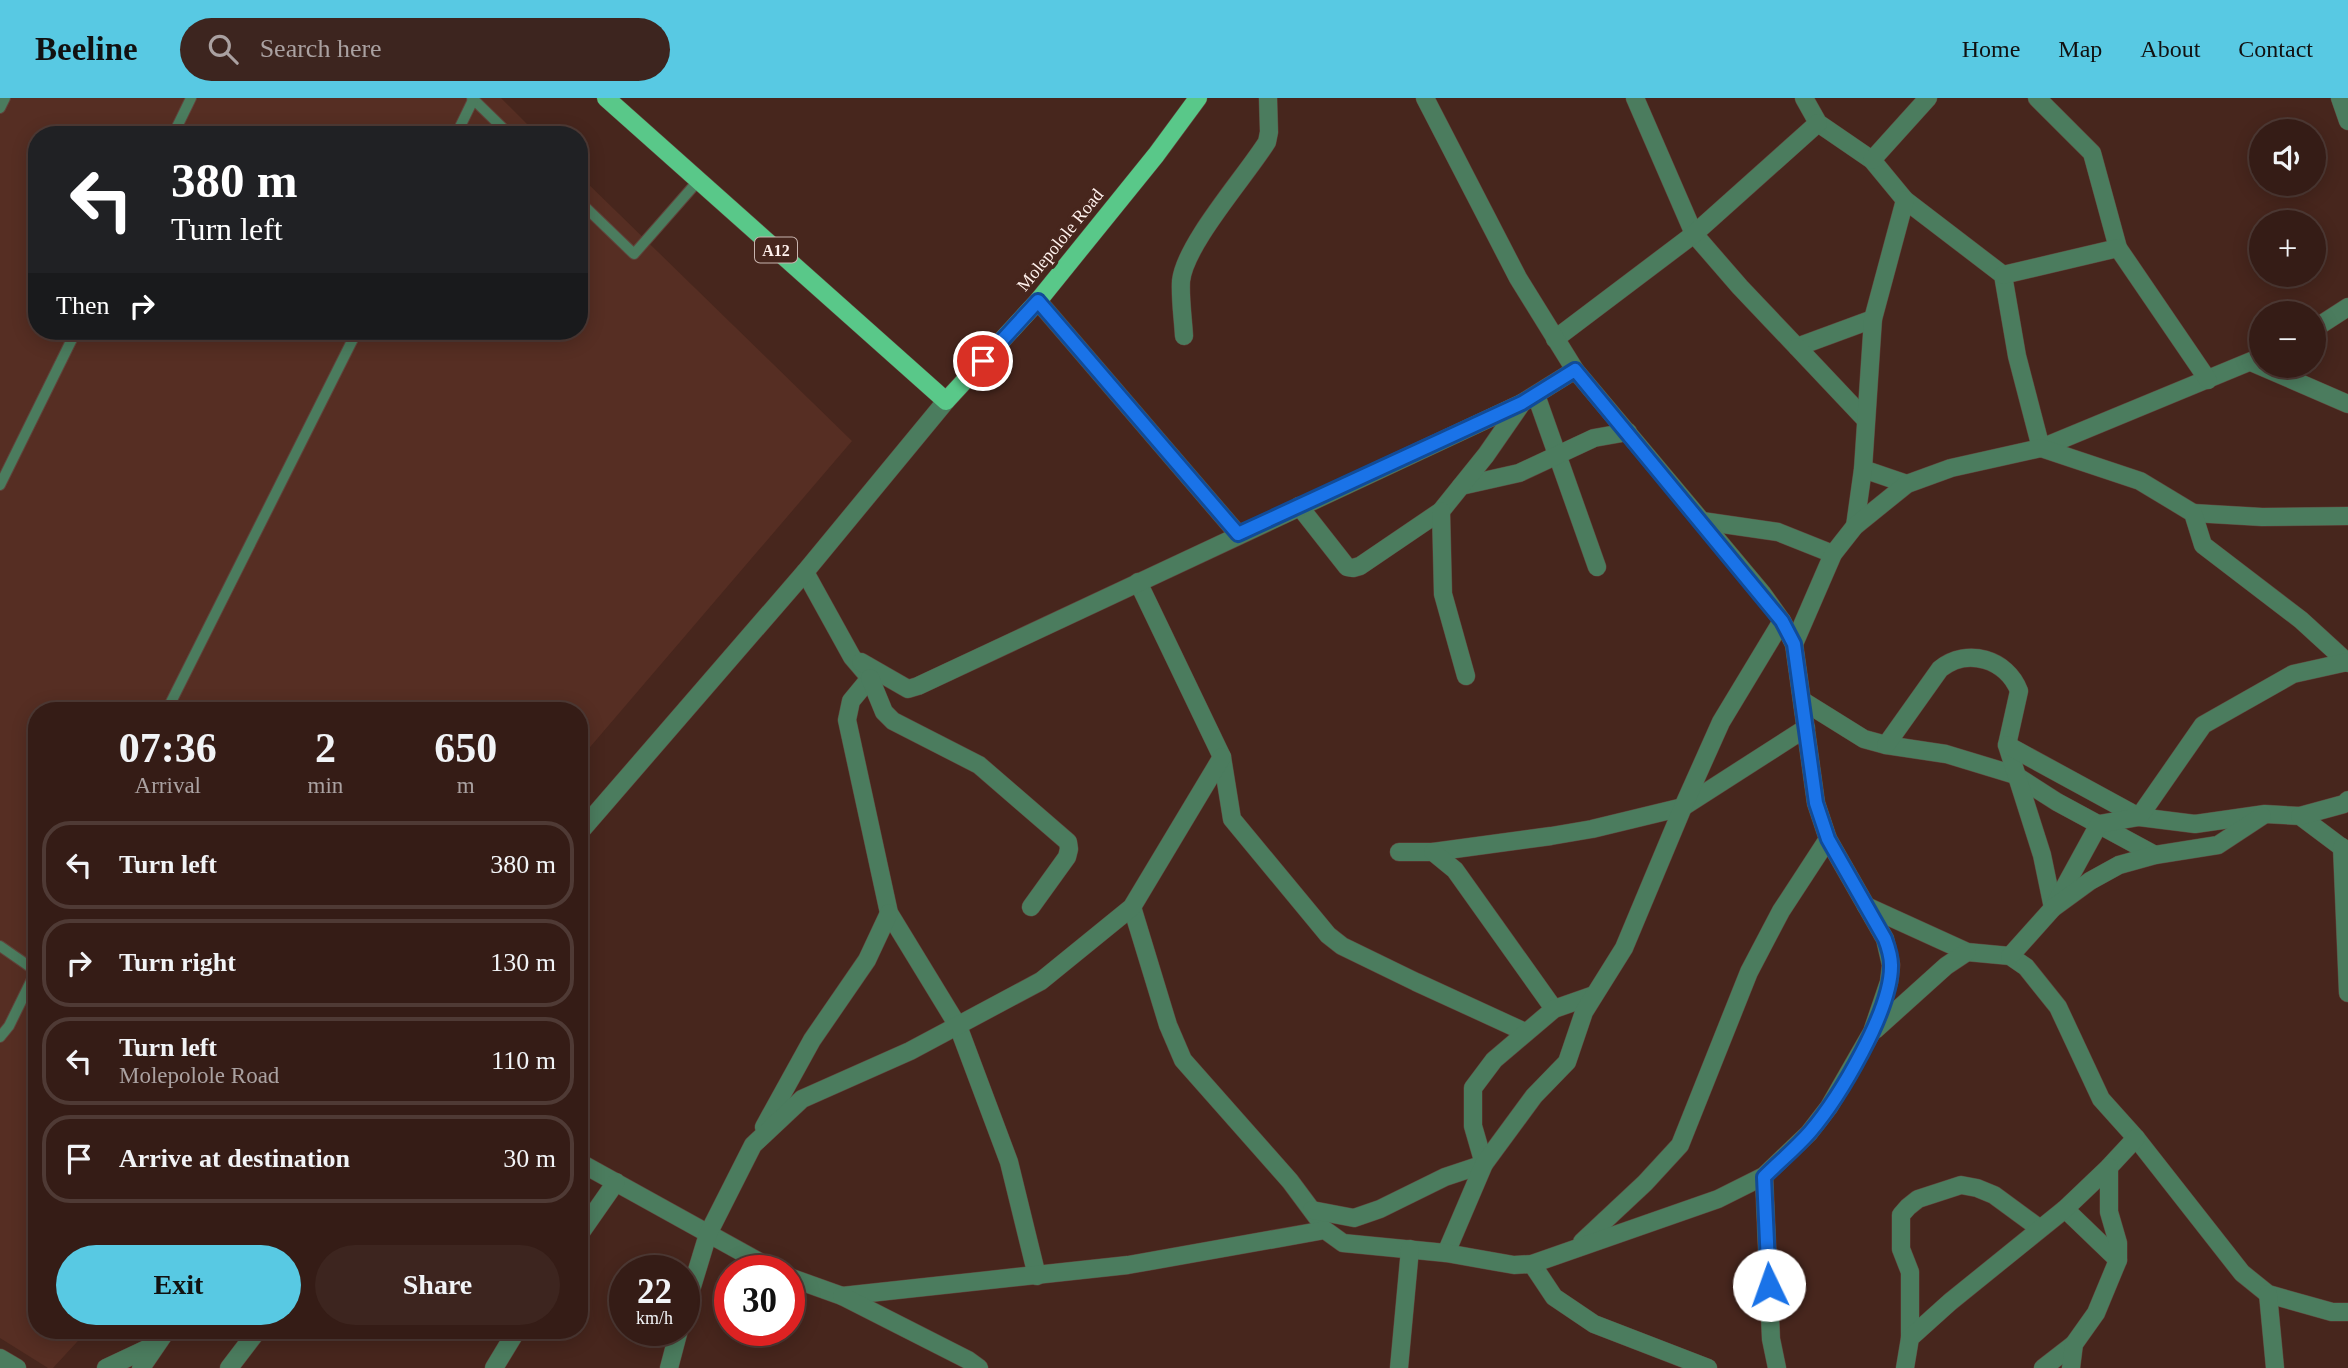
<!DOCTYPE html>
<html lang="en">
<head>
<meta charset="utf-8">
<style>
  body { margin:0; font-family:Georgia,serif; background:#3d251f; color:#f1f3f6; height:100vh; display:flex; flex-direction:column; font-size:26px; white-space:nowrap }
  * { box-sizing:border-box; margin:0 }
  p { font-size:23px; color:#aaa1a1 }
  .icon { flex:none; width:38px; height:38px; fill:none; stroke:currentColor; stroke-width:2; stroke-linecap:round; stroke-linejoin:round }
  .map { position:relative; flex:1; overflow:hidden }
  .panel { position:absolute; left:28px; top:604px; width:560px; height:637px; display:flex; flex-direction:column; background:#351c16; border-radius:28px; box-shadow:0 4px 18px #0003,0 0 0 2px #4f3a35 }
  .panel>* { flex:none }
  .banner { position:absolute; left:28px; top:28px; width:560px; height:214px; border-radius:28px; box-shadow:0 4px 18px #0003,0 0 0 2px #4f3a35; background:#202124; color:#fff; overflow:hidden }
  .tools { position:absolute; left:2249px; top:21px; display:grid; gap:14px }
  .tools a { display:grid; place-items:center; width:77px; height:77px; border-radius:50%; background:#351c16; box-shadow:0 4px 18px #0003,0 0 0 2px #4f3a35; font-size:35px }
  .speed { position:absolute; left:609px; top:1157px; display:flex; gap:14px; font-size:35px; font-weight:700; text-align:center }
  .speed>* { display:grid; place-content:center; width:91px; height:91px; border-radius:50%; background:#351c16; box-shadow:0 4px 18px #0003,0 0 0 2px #4f3a35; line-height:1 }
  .speed small { font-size:18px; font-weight:400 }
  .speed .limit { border:10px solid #d22; background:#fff; color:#111 }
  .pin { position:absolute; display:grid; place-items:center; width:60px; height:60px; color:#fff; margin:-30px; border:4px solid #fff; border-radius:50%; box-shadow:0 2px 7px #0007 }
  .me { position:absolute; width:77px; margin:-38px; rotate:357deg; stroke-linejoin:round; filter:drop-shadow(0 0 5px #0008) }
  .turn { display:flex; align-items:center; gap:24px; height:147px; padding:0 28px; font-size:32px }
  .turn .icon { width:91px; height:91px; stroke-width:2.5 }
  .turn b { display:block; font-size:49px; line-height:60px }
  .then { display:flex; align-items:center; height:66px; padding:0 28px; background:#0003; gap:14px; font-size:26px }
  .eta { display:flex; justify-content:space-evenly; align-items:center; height:119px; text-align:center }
  .eta b { font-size:42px; font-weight:700; line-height:49px }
  .primary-button { display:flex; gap:14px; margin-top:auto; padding:14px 28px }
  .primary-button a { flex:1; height:80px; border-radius:42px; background:#58c9e3; color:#111; font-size:28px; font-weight:700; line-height:80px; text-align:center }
  .primary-button a+a { background:#3d251f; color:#f1f3f6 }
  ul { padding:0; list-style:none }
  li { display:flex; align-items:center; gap:21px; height:88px; margin:0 14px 10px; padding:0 14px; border:4px solid #4f3a35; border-radius:28px }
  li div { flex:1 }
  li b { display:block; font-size:26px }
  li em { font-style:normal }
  header { display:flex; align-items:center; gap:42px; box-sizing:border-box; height:98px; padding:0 35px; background:#58c9e3; color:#111 }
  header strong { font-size:33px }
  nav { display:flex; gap:38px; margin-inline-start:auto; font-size:24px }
  .search { width:490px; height:63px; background:#3d251f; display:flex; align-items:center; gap:18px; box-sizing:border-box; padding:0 24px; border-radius:38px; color:#aaa1a1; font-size:26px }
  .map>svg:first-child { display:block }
  .built { fill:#562e23 }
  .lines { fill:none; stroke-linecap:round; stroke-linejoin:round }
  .service-casing { stroke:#61423a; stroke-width:12 }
  .minor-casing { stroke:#61423a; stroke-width:19 }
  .tertiary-casing { stroke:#61423a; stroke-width:19 }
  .primary-casing { stroke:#61423a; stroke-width:19 }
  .service { stroke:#4b7c5e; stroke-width:10 }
  .minor { stroke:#4b7c5e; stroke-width:18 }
  .tertiary { stroke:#4b7c5e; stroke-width:18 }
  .primary { stroke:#59c889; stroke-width:18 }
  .route-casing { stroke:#114b97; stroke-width:18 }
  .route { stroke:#1a73e8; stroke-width:12 }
  .labels { text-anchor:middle; stroke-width:7; stroke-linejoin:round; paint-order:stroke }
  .shield { fill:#47261d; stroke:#c8b4af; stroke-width:2 }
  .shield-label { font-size:16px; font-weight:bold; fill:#fff1ed }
  .street-label { font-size:18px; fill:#fff1ed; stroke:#47261d }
</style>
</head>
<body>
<header>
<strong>Beeline</strong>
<div class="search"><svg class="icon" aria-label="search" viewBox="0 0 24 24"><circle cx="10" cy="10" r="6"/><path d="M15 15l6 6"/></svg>Search here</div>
<nav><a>Home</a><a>Map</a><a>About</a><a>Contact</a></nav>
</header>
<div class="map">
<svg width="2348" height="1270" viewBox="0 0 2348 1270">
  <rect width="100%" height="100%" fill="#47261d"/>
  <polygon class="built" points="0,0 501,0 538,37 37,37 37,233 579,233 579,77 852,343 579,662 579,612 37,612 37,1232 88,1232 53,1270 48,1270 0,1240"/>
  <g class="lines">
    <defs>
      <g id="service">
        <polyline points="472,0 510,37"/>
        <polyline points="0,10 5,0"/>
        <polyline points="173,37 191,0"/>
        <polyline points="456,37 473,2"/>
        <polyline points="579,103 634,156 698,83"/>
        <polyline points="0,387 76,233"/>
        <polyline points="167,612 357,233"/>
        <polyline points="0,848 36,873"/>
        <polyline points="0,939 9,928 37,871"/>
      </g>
      <g id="minor">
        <polyline points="1635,0 1694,136 1740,189 1797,249 1873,221"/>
        <polyline points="1804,0 1818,25 1872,62 1905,102 2003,177 2017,258 2041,350 2261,259"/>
        <polyline points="2037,0 2092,55 2118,150"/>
        <polyline points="2340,0 2348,23"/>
        <polyline points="1872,62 1928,0"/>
        <polyline points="2003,177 2118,150 2208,282"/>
        <polyline points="1038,203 1238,436"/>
        <polyline points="2314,231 2348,209"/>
        <path d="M1184,238C1183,220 1180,201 1181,183C1185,146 1245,79 1267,44L1269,34L1268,0"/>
        <polyline points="1555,241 1694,136 1818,25"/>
        <polyline points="1797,249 1865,321"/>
        <polyline points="2251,264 2348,306"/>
        <polyline points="1536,297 1597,469"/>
        <polyline points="1863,371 1907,386"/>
        <polyline points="1461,388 1519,375 1594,340 1628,334"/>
        <polyline points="1299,408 1347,469 1353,470 1360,468 1441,413 1486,357 1522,305 1575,272"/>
        <polyline points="1441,413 1443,496 1466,578"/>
        <polyline points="2193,415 2262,419 2348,418"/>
        <polyline points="1702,423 1778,434 1833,456"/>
        <polyline points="1855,428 1863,371 1873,221 1905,102"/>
        <polyline points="805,474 852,559 870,580 851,603 847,622 889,815 958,928 1009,1064 1037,1178"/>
        <polyline points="1138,484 1222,659 1232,721 1328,837 1342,848 1416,884 1525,934"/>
        <polyline points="1794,546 1833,456 1855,428 1907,386 1951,370 2041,350 2140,383 2193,415 2203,447 2301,522 2348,565"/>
        <polyline points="861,564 908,591 918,588 1522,305"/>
        <polyline points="870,580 884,614 893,623 979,667 1068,744 1069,751 1067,759 1031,809"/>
        <polyline points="1803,603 1864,641 1886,647 1946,656 2015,677 2057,704 2155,757"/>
        <path d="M1886,647L1940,571C1967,549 2007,561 2019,593L2007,647L2042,757L2053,810"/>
        <polyline points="2007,647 2139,719 2195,726 2265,716 2300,718 2348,754"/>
        <polyline points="2300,718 2344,706 2348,702"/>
        <polyline points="2342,749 2348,895"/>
        <polyline points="1399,754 1433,754 1551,738 1592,731 1683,709 1806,630"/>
        <polyline points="1433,754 1455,772 1554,911"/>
        <polyline points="1866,808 1967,854 2010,858 2026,869 2058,909 2101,1001 2136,1040 2242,1175 2268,1196 2332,1214 2348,1214"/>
        <polyline points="1132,809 1168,927 1183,962 1290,1083 1319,1122"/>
        <polyline points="2053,810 2099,726 2139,719 2203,627 2293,576 2347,564"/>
        <polyline points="2010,858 2053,810 2090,783 2119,767 2155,757 2218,747 2262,718"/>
        <polyline points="1875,932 1946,868 1967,854"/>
        <polyline points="764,1029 812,942 867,862 889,815"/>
        <polyline points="579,1064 774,1172"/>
        <polyline points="1764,1078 1771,1241 1777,1270"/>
        <polyline points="2065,1111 2118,1162"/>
        <polyline points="1312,1112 1354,1120 1380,1111 1445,1079 1484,1066 1473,1028 1473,990 1494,962 1554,911 1594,897"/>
        <polyline points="579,1137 616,1084"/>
        <polyline points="1582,1144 1645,1085 1680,1047 1749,874 1781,813 1828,741"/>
        <polyline points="1446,1155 1484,1066 1534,998 1567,964 1584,914 1624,850 1683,709 1721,624 1782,523"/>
        <polyline points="1532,1166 1554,1199 1594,1226 1708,1270"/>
        <polyline points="789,1179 842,1198 1128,1167 1325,1132 1343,1145 1446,1155 1514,1167 1532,1166 1718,1101 1764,1078 1809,1035 1829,1009 1872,934 1889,884 1891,867 1885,841 1828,741 1816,705 1794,546 1782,523 1762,495 1575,272 1518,180 1425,0"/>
        <polyline points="2268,1196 2275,1270"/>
        <polyline points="842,1198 968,1262 979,1270"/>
        <polyline points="684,1215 708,1136 753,1047 802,1001 910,953 1041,883 1132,809 1222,659"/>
        <polyline points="1910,1240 1910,1174 1901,1151 1901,1117 1908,1109 1918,1101 1961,1087 1977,1090 1994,1097 2039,1130"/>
        <polyline points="0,1260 17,1270"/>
        <polyline points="106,1270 155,1247"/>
        <polyline points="229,1270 258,1232"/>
        <polyline points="494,1270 517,1232"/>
        <polyline points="669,1270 679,1232"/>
        <polyline points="1399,1270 1410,1151"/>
        <polyline points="1905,1270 1910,1240 1950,1204 2065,1111 2109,1069 2136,1040"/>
        <polyline points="2043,1270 2074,1246"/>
        <polyline points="2071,1270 2074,1246 2096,1215 2118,1162 2118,1145 2109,1114 2109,1069"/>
      </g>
      <g id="tertiary">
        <polyline points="579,735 805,474 946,303"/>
        <polyline points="141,1270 167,1232"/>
      </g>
      <polyline id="primary" points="606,0 946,303 1038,203 1156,57 1198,0"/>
    </defs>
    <use href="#service" class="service-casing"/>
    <use href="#minor" class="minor-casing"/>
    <use href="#tertiary" class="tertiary-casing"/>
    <use href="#primary" class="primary-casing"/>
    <use href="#service" class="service"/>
    <use href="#minor" class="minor"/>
    <use href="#tertiary" class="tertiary"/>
    <use href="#primary" class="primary"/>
  </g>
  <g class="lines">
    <defs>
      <path id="route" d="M983,263L1038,203L1238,436L1522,305L1575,272L1782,523L1794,546L1816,705L1828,741L1885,841C1888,849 1891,858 1891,867C1892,912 1839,1000 1810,1034C1796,1050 1779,1064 1764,1079L1769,1187"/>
    </defs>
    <use href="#route" class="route-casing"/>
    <use href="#route" class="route"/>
  </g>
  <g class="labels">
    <rect class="shield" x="755" y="139.5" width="42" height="25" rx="5"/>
    <g class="shield-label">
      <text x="776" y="158">A12</text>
    </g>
    <g class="street-label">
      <text transform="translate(1060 142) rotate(-51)" y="6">Molepolole Road</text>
    </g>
  </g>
</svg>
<div class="tools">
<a><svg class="icon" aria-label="sound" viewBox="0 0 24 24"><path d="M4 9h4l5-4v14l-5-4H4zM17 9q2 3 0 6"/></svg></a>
<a>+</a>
<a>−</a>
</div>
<div class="speed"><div>22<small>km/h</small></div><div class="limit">30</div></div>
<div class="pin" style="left:983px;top:263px;background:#d93025"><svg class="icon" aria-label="arrive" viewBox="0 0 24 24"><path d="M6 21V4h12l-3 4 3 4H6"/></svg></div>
<svg class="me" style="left:1769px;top:1187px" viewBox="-20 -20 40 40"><circle r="19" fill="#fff"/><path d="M0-13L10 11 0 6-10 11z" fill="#1a73e8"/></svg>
<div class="banner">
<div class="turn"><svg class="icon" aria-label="left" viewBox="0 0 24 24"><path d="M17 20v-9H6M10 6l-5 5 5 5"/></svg><div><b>380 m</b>Turn left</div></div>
<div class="then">Then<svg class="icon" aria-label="right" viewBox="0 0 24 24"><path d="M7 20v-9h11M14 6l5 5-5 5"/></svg></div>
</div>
<section class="panel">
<div class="eta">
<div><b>07:36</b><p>Arrival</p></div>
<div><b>2</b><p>min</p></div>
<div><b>650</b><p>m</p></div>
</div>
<ul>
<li><svg class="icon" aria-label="left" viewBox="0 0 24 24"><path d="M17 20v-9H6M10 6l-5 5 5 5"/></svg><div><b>Turn left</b></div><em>380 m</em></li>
<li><svg class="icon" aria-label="right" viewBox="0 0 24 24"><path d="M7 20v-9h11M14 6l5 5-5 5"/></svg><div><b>Turn right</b></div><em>130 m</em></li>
<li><svg class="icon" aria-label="left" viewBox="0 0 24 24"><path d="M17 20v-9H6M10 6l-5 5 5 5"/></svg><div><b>Turn left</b><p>Molepolole Road</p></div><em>110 m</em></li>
<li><svg class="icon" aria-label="arrive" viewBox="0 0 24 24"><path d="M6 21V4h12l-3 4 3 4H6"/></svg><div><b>Arrive at destination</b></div><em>30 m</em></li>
</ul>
<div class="primary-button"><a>Exit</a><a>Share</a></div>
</section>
</div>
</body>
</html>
